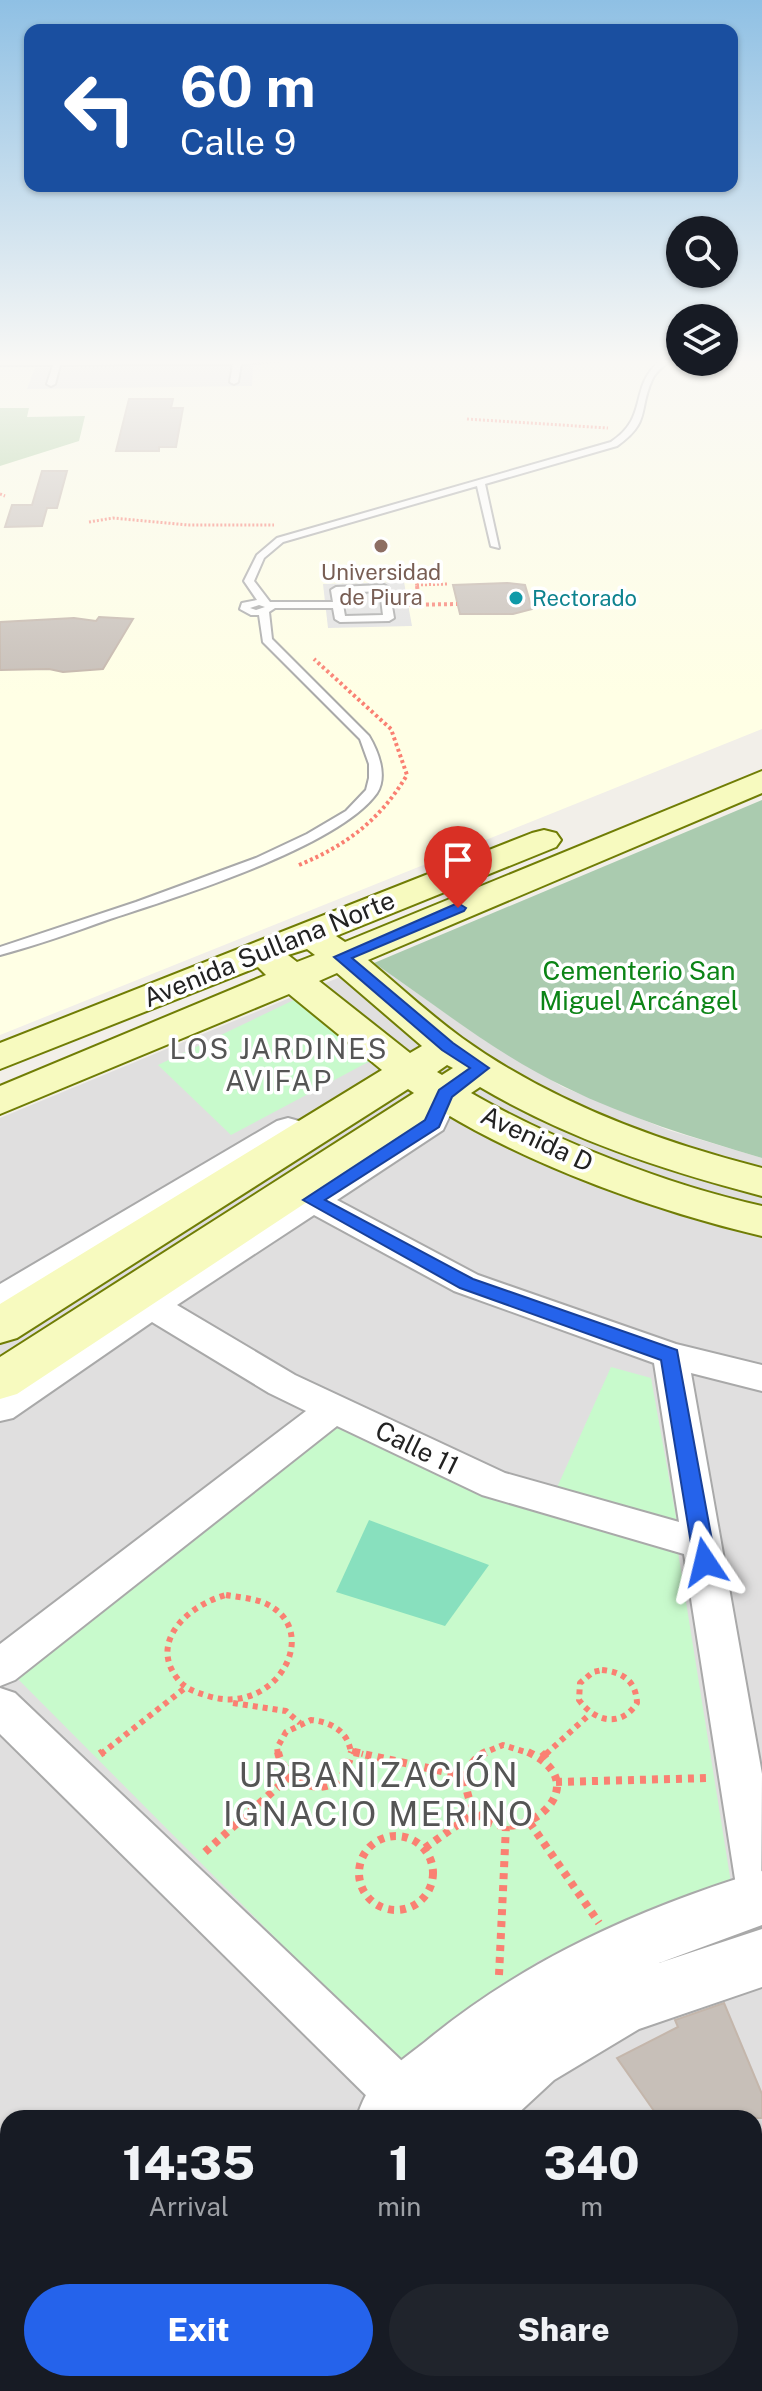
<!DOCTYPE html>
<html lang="en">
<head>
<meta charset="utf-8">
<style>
  body { margin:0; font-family:"Public Sans",sans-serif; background:#20242c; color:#f1f3f6; height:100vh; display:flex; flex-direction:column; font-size:30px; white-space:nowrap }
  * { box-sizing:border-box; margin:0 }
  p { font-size:26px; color:#9ea1a6 }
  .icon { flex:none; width:44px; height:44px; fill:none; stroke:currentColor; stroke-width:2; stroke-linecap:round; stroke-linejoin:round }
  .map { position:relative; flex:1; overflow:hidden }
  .panel { position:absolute; left:0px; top:2110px; width:762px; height:282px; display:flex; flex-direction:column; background:#171b24; border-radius:24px 24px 0 0; box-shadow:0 2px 6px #0004 }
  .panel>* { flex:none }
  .hud { position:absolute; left:24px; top:24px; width:714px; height:168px; border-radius:16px; box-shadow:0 2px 6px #0004; background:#1a4fa0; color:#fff; overflow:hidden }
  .tools { position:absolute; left:666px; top:216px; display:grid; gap:16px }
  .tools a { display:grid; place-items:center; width:72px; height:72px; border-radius:50%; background:#171b24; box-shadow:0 2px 6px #0004; font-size:40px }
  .pin { position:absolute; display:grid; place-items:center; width:68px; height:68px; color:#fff; margin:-82px -34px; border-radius:50% 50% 50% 0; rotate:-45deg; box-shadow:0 0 8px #0007 }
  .pin .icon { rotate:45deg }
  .me { position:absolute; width:88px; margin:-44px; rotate:350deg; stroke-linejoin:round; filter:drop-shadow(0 0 6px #0008) }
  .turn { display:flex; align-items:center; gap:28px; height:168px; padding:0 24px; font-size:36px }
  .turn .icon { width:104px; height:104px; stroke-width:2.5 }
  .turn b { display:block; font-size:56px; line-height:68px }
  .eta { display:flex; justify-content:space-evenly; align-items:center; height:136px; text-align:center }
  .eta b { font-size:48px; font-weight:800; line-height:56px }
  .cta { display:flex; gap:16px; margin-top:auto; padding:16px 24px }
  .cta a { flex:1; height:92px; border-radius:48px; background:#2563eb; color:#fff; font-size:32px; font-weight:800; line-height:92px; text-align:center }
  .cta a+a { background:#20242c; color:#f1f3f6 }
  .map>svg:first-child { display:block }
  .residential { fill:#e0dfdf; fill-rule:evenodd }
  .education { fill:#ffffe5 }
  .forest { fill:#add19e }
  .cemetery { fill:#aacbaf }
  .park { fill:#c8facc }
  .pitch { fill:#88e0be }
  .parking { fill:#e2e2e2 }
  .building { fill:#c7bfb8; stroke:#c4b6ab; stroke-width:2 }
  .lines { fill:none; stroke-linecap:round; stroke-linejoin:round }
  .service-casing { stroke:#a9a9a9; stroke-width:4 }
  .minor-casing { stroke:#a9a9a9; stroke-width:4 }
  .tertiary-casing { stroke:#a9a9a9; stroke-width:4 }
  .secondary-casing { stroke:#707d05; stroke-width:4 }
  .path-far3 { stroke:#fa8072; stroke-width:3; stroke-dasharray:2 2; stroke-linecap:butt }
  .path-far2 { stroke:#fa8072; stroke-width:4; stroke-dasharray:3 3; stroke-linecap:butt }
  .path-far1 { stroke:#fa8072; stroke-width:6; stroke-dasharray:5 5; stroke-linecap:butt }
  .path { stroke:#fa8072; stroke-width:8; stroke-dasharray:6 6; stroke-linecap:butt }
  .service { fill:#fff; fill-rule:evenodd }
  .minor { fill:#fff; fill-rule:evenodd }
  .tertiary { fill:#fff; fill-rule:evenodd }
  .secondary { fill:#f7fabf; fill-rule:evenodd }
  .route { fill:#2563eb; stroke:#184099; stroke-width:2 }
  .education-dot { fill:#8d6e63; stroke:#fff; stroke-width:3 }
  .culture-dot { fill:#0f9aa8; stroke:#fff; stroke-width:3 }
  .labels { text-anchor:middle; stroke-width:7; stroke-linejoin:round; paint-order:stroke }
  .far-education-label { font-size:22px; fill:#785e54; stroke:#fff }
  .far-culture-label { font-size:22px; fill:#0d838f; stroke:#fff; text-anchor:start }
  .street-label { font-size:26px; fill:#222; stroke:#fff }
  .park-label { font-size:26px; fill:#0c8416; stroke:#fff }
  .neighbourhood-label { font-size:28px; letter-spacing:2px; fill:#555; stroke:#fff }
  .near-neighbourhood-label { font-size:34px; letter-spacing:2px; fill:#555; stroke:#fff }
</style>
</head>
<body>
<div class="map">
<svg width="762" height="2391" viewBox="0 0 762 2391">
  <rect width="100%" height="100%" fill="#f2efe9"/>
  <path class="residential" d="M374,963L484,1040L563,1087L668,1130L762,1158V2391H0V1118ZM8,2118H754V2384H8Z"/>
  <polygon class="education" points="0,361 762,361 762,729 0,1035"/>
  <polygon class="forest" points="0,408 29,408 27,417 85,416 79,441 0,466"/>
  <path class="cemetery" d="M762,800V1158C695,1138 628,1118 565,1087C497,1055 436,1005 374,963Z"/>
  <g class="park">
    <polygon points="296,999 372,1060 231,1135 158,1065"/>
    <polygon points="611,1367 651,1378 678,1528 555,1492"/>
    <polygon points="335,1427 469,1486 678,1552 731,1883 538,1961 408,2071 14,1675"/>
  </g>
  <polygon class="pitch" points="369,1520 489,1565 445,1626 336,1592"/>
  <g class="parking">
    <polygon points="253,364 252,386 27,389 35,368"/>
    <polygon points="404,582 412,626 328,628 323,584"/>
  </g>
  <g class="building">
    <polygon points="129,399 173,399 171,408 183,408 176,447 159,447 159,451 116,451"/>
    <polygon points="42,471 67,471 57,508 47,508 42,526 5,527 12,505 32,505"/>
    <polygon points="507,583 525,585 532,609 513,614 460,614 453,585"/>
    <polygon points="99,617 133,619 103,669 63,672 49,669 0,670 0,622 74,618 96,621"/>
    <polygon points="724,2003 762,2094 762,2118 659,2118 617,2058 678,2027 675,2020"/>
  </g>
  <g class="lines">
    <defs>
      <g id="service">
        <polygon points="0,361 278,361 241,364 238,382 234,384 230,382 233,364 60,365 55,384 51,386 47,384 53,365 0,365"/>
        <path d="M660,361H669C663,367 655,372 652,380C638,411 651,422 617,446L485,484L499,548L491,546L477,486L283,542L264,558L254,581L270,602H333L331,590L336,587L384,585L389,588L394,618L389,621L340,622L335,619L333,608H275L269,612L272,639L369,736C378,751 388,776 377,793C339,847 174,898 110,919C74,932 37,945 0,955V947L136,902L256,858L307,834L346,811L366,790L369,778V764L360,739L263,642L259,615H251L240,609L242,603L257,600L244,581L257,555L277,538L611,442C650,416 628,388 660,361ZM380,591L383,615L345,616L341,593ZM259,605L265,607L256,610L250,608Z"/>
      </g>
      <g id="minor">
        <path d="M445,1085L456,1087L460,1094L443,1130L337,1200L478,1275L676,1344L762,1365V1391L691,1373L762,1774L761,1920L745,1913L738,1898L684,1554L482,1495L337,1426L15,1680L0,1686V1644L306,1411L269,1393L152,1322L13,1418L0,1421V1390L419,1117L434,1087ZM314,1215L454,1291L654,1363L679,1522L505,1473L295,1375L177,1305Z"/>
        <polygon points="288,1118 299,1121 303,1128 299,1135 12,1307 0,1311 0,1284 277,1121"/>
        <polygon points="0,1688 15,1693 443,2100 450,2118 389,2118 0,1734"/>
        <polygon points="762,2331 762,2389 701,2391 704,2384 754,2384 754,2335"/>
      </g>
      <g id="tertiary">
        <path d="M762,1871V1925L659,1963L762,1929V1987L639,2029L554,2080L513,2118H435L437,2114L433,2118H356C359,2111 362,2102 366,2095C380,2075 406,2057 425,2042C524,1960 640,1908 762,1871Z"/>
        <polygon points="0,2157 8,2160 8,2232 0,2228"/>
        <polygon points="0,2319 8,2322 8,2384 61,2384 64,2391 0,2391"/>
        <polygon points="95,2384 169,2384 166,2391 92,2391"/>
        <polygon points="185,2384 259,2384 256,2391 182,2391"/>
      </g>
      <path id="secondary" d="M762,771V793L368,960C399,986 429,1014 462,1038C551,1102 656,1141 762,1168V1196C663,1170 568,1139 480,1087L471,1093C552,1140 670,1186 762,1206V1236C658,1212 534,1167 443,1112L17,1394L0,1399V1357L414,1093L408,1089L17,1338L0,1343V1304L382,1070L289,994L0,1114V1086L266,975L258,967L0,1069V1043L532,833L544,830L556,833L561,840L556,847L336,936L345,942ZM307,949L315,955L297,962L288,955ZM337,973L422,1046L410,1053L319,981ZM447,1065L453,1068L442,1075L437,1072Z"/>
    </defs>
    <use href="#service" class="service-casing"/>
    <use href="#minor" class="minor-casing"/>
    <use href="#tertiary" class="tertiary-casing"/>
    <use href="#secondary" class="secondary-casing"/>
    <g class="path-far3">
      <polyline points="467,419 608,428"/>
      <polyline points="0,494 5,496"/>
      <polyline points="89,522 113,518 188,525 274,525"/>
      <polyline points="398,575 416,578 417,588"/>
      <polyline points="417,585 448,584"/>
    </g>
    <g class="path-far2">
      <polyline points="417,586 420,605"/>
      <polyline points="402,605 457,604"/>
      <path d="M299,865C347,845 380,820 407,775L391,729L314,659"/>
    </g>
    <g class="path-far1">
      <path d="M226,1595C237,1597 251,1598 262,1602C326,1627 277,1718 208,1696C195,1692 185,1689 177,1678C148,1640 191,1604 226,1595Z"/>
      <path d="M602,1670C623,1672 636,1681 637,1703C621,1728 595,1722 579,1700L580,1683L593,1672Z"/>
      <polyline points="233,1703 286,1711 300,1723"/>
      <polyline points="352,1751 363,1754"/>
      <polyline points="101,1754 185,1688"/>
      <path d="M278,1754L277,1748L286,1732L311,1720C332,1722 349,1732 351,1754"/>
      <polyline points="481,1754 503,1745 532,1754"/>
      <polyline points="546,1754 590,1714"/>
    </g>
    <g class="path">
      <path d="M278,1752C283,1778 320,1801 342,1776C347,1770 349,1759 352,1752"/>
      <polyline points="354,1752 465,1776"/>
      <path d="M486,1752C473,1758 464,1772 466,1786C480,1875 615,1793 528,1752"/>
      <polyline points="100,1754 103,1752"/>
      <polyline points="542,1757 548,1752"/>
      <polyline points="556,1782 710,1778"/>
      <polyline points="530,1823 599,1923"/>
      <circle cx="396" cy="1873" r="37"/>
      <polyline points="425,1848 477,1811"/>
      <polyline points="205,1852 289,1777"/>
      <polyline points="499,1975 506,1826"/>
    </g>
    <use href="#service" class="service"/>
    <use href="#minor" class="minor"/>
    <use href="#tertiary" class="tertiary"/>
    <use href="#secondary" class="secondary"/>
  </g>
  <linearGradient id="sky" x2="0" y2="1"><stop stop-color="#8fc0e4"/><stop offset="0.52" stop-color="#f9f8f5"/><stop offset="1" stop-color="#f9f8f5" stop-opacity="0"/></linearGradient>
  <rect width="762" height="696" fill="url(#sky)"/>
  <polygon class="route" points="458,903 466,908 464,911 352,958 453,1043 489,1068 452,1097 439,1127 325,1200 473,1279 677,1350 716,1562 713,1569 705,1571 697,1569 694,1562 661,1360 460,1288 303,1200 425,1120 439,1090 470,1068 442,1050 334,957"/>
  <circle class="education-dot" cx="381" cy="546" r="8"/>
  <circle class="culture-dot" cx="516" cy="598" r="8"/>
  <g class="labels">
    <g class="far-education-label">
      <text x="381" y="580">Universidad<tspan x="381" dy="25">de Piura</tspan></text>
    </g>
    <g class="far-culture-label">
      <text x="532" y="606">Rectorado</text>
    </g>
    <g class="street-label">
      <text transform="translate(269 949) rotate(-22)" y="9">Avenida Sullana Norte</text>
      <text transform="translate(537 1139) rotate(25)" y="9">Avenida D</text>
      <text transform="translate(417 1448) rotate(26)" y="9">Calle 11</text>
    </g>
    <g class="park-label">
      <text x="639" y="980">Cementerio San<tspan x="639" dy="30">Miguel Arcángel</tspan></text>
    </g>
    <g class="neighbourhood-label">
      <text x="279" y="1059">LOS JARDINES<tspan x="279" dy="32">AVIFAP</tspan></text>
    </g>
    <g class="near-neighbourhood-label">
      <text x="379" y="1787">URBANIZACIÓN<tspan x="379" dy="39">IGNACIO MERINO</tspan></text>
    </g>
  </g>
</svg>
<div class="tools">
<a><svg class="icon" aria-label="search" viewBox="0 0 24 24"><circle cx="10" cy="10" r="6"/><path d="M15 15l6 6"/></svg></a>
<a><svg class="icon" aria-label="layers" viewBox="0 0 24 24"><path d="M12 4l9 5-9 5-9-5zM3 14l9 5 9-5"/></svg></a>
</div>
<div class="pin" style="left:458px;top:908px;background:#d93025"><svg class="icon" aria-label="arrive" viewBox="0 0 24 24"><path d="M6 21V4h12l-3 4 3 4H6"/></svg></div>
<svg class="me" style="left:705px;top:1562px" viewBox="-20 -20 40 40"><path d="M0-17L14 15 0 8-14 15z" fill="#2563eb" stroke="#fff" stroke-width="4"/></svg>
<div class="hud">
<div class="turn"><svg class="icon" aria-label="left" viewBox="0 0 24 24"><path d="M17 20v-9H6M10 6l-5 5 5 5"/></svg><div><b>60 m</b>Calle 9</div></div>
</div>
<section class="panel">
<div class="eta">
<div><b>14:35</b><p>Arrival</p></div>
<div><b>1</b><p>min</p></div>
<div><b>340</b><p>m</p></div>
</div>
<div class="cta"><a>Exit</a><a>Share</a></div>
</section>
</div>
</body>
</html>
